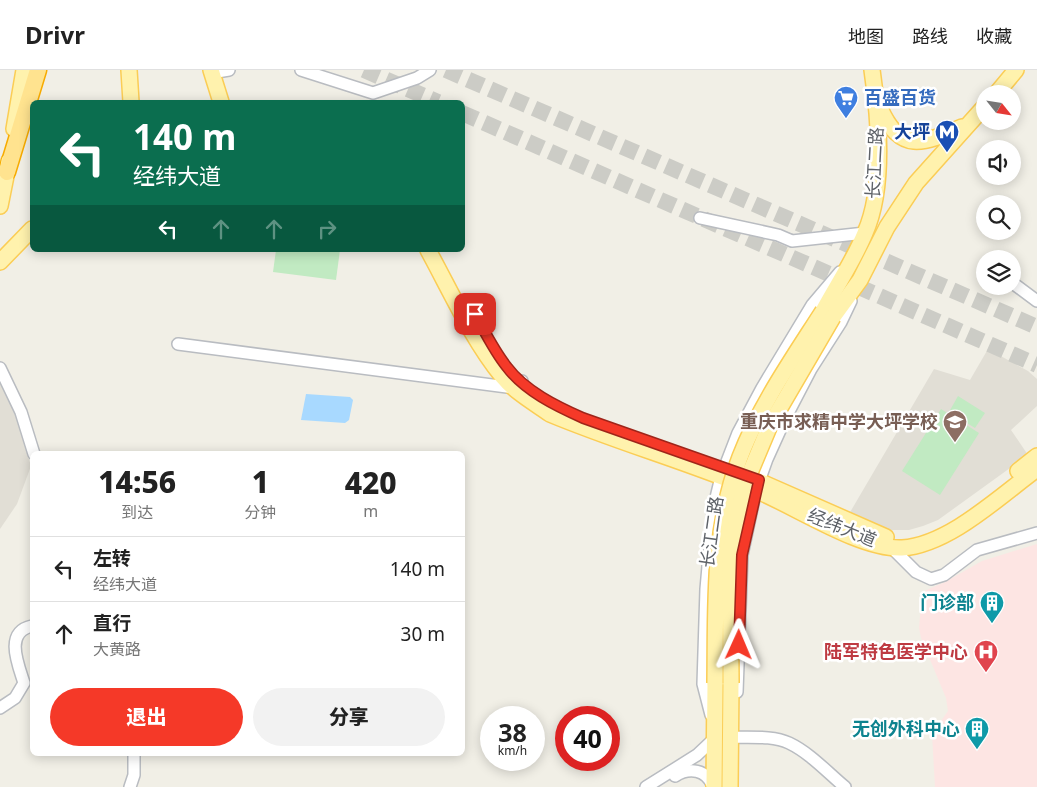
<!DOCTYPE html>
<html lang="zh">
<head>
<meta charset="utf-8">
<style>
  body { margin:0; font-family:"Noto Sans","Noto Sans SC",sans-serif; background:#f2f2f2; color:#222; height:100vh; display:flex; flex-direction:column; font-size:19px; white-space:nowrap }
  * { box-sizing:border-box; margin:0 }
  p { font-size:16px; color:#767676 }
  .icon { flex:none; width:28px; height:28px; fill:none; stroke:currentColor; stroke-width:2; stroke-linecap:round; stroke-linejoin:round }
  .map { position:relative; flex:1; overflow:hidden }
  .drawer { position:absolute; left:30px; top:381px; width:435px; height:305px; display:flex; flex-direction:column; background:#fff; border-radius:8px; box-shadow:0 2px 12px #0003 }
  .drawer>* { flex:none }
  .banner { position:absolute; left:30px; top:30px; width:435px; height:152px; border-radius:8px; box-shadow:0 2px 12px #0003; background:#0b6e4f; color:#fff; overflow:hidden }
  .needle { width:32px; rotate:120deg }
  .buttons { position:absolute; left:976px; top:15px; display:grid; gap:10px }
  .buttons a { display:grid; place-items:center; width:45px; height:45px; border-radius:50%; background:#fff; box-shadow:0 2px 12px #0003; font-size:25px }
  .speed { position:absolute; left:480px; top:636px; display:flex; gap:10px; font-size:25px; font-weight:700; text-align:center }
  .speed>* { display:grid; place-content:center; width:65px; height:65px; border-radius:50%; background:#fff; box-shadow:0 2px 12px #0003; line-height:1 }
  .speed small { font-size:12px; font-weight:400 }
  .speed .limit { border:8px solid #d22; background:#fff; color:#111 }
  .pin { position:absolute; display:grid; place-items:center; width:42px; height:42px; color:#fff; margin:-21px; border-radius:10px; box-shadow:0 2px 8px #0006 }
  .me { position:absolute; width:55px; margin:-28px; rotate:1deg; stroke-linejoin:round; filter:drop-shadow(0 0 4px #0008) }
  .turn { display:flex; align-items:center; gap:18px; height:105px; padding:0 20px; font-size:22px }
  .turn .icon { width:65px; height:65px; stroke-width:2.5 }
  .turn b { display:block; font-size:35px; line-height:42px }
  .lanes { display:flex; align-items:center; height:48px; padding:0 20px; background:#0003; justify-content:center; gap:25px; direction:ltr }
  .lanes .off { opacity:.35 }
  .eta { display:flex; justify-content:space-evenly; align-items:center; height:85px; text-align:center }
  .eta b { font-size:30px; font-weight:800; line-height:35px }
  .action { display:flex; gap:10px; margin-top:auto; padding:10px 20px }
  .action a { flex:1; height:58px; border-radius:30px; background:#f53928; color:#fff; font-size:20px; font-weight:800; line-height:58px; text-align:center }
  .action a+a { background:#f2f2f2; color:#222 }
  ul { padding:0; list-style:none }
  li { display:flex; align-items:center; gap:15px; height:65px; padding:0 20px; border-top:1px solid #e0e0e0 }
  li div { flex:1 }
  li b { display:block; font-size:19px }
  li em { font-style:normal }
  header { display:flex; align-items:center; gap:30px; box-sizing:border-box; height:70px; padding:0 25px; background:#fff; border-bottom:1px solid #e0e0e0 }
  header strong { font-size:24px }
  nav { display:flex; gap:28px; margin-inline-start:auto; font-size:18px }
  .map>svg:first-child { display:block }
  .education { fill:#e1ded5 }
  .medical { fill:#fde5e3 }
  .green { fill:#c1eac2 }
  .water { fill:#a8d9ff }
  .lines { fill:none; stroke-linecap:round; stroke-linejoin:round }
  .highway-tunnel { stroke:#ccccc6; stroke-width:16; stroke-dasharray:16 8; stroke-linecap:butt }
  .minor-casing { stroke:#b9bcc1; stroke-width:14 }
  .major-casing { stroke:#fbcd55; stroke-width:18 }
  .highway-casing { stroke:#f7ab00; stroke-width:19 }
  .minor { stroke:#fff; stroke-width:11 }
  .major { stroke:#fff2ad; stroke-width:15 }
  .highway { stroke:#ffe38f; stroke-width:16 }
  .major-bridge-casing { stroke:#fbcd55; stroke-width:18; stroke-linecap:butt }
  .major-bridge { stroke:#fff2ad; stroke-width:15 }
  .route-casing { stroke:#9f251a; stroke-width:12 }
  .route { stroke:#f53928; stroke-width:9 }
  .labels { text-anchor:middle; stroke-width:5; stroke-linejoin:round; paint-order:stroke }
  .shop-label { font-size:18px; font-weight:bold; fill:#366cbe; stroke:#fff; text-anchor:start }
  .transit-label { font-size:18px; font-weight:bold; fill:#164399; stroke:#fff; text-anchor:end }
  .street-label { font-size:18px; fill:#5e6268; stroke:#fff }
  .education-label { font-size:18px; font-weight:bold; fill:#785e54; stroke:#fff; text-anchor:end }
  .culture-label { font-size:18px; font-weight:bold; fill:#0d838f; stroke:#fff; text-anchor:end }
  .health-label { font-size:18px; font-weight:bold; fill:#be3a42; stroke:#fff; text-anchor:end }
</style>
</head>
<body>
<header>
<strong>Drivr</strong>
<nav><a>地图</a><a>路线</a><a>收藏</a></nav>
</header>
<div class="map">
<svg width="1037" height="717" viewBox="0 0 1037 717">
  <rect width="100%" height="100%" fill="#f1efe6"/>
  <g class="education">
    <polygon points="988,279 1028,301 1037,309 1037,336 1011,360 1028,385 938,450 923,456 909,460 886,460 849,444 934,299 970,310"/>
    <polygon points="0,311 14,339 31,396 17,434 0,459"/>
  </g>
  <polygon class="medical" points="1037,474 1037,717 935,717 932,664 948,641 946,628 921,568 919,558 922,522 945,512 982,491"/>
  <g class="green">
    <polygon points="276,180 340,180 336,210 273,202"/>
    <polygon points="958,326 985,343 975,358 949,342"/>
    <polygon points="941,339 979,363 940,425 902,401"/>
  </g>
  <polygon class="water" points="306,324 350,327 353,330 349,350 345,353 301,350"/>
  <g class="lines">
    <g class="highway-tunnel">
      <polyline points="364,0 438,32"/>
      <polyline points="446,0 1037,257"/>
      <polyline points="462,43 1037,295"/>
    </g>
    <defs>
      <g id="minor">
        <polyline points="301,0 373,23 417,8 430,0"/>
        <polyline points="211,3 229,0"/>
        <polyline points="700,148 778,165 792,171 865,163"/>
        <polyline points="1014,214 1037,231"/>
        <polyline points="178,274 515,318 522,311"/>
        <polyline points="0,298 21,342 34,384"/>
        <polyline points="889,475 916,502 931,509 944,505 977,480 1037,463"/>
        <polyline points="737,622 742,485 756,420 767,389 786,347 811,299 841,252 851,231"/>
        <path d="M0,638L15,628L24,613C18,594 4,562 32,556"/>
        <polyline points="711,645 703,614 706,519 713,440 721,407 738,363 762,318 812,235 840,202"/>
        <path d="M730,667C748,668 772,665 789,673C810,683 827,702 845,717"/>
        <path d="M675,706C689,697 707,699 713,717"/>
        <polyline points="130,717 134,705 134,684"/>
        <polyline points="646,717 697,685 715,668"/>
      </g>
      <g id="major">
        <polyline points="129,0 131,32"/>
        <polyline points="211,0 221,32"/>
        <polyline points="996,24 1016,0"/>
        <path d="M880,38C900,84 923,74 962,57"/>
        <polyline points="14,59 24,0"/>
        <polyline points="0,136 9,91"/>
        <path d="M428,180C451,222 472,269 502,306C515,322 533,332 550,344C617,372 688,392 755,420C795,436 860,480 902,478C949,475 1000,426 1037,399"/>
        <polyline points="0,192 32,159"/>
        <path d="M823,241C837,215 854,190 865,163C885,118 879,48 872,0"/>
        <polyline points="833,247 860,210 887,157 916,113 985,36"/>
        <polyline points="1018,401 1037,386"/>
        <polyline points="738,402 886,467"/>
        <polyline points="714,717 715,613"/>
        <polyline points="730,717 731,613"/>
      </g>
      <polyline id="highway" points="7,102 38,0"/>
    </defs>
    <use href="#minor" class="minor-casing"/>
    <use href="#major" class="major-casing"/>
    <use href="#highway" class="highway-casing"/>
    <use href="#minor" class="minor"/>
    <use href="#major" class="major"/>
    <use href="#highway" class="highway"/>
    <defs>
      <g id="major-bridge">
        <path d="M715,613C716,537 712,459 740,387C760,335 793,288 823,241"/>
        <polyline points="731,613 730,482 744,417 770,355 833,247"/>
      </g>
    </defs>
    <use href="#major-bridge" class="major-bridge-casing"/>
    <use href="#major-bridge" class="major-bridge"/>
  </g>
  <g class="lines">
    <defs>
      <path id="route" d="M475,244C485,262 494,281 507,297C525,321 556,336 583,348L759,410L742,485L739,575"/>
    </defs>
    <use href="#route" class="route-casing"/>
    <use href="#route" class="route"/>
  </g>
  <defs>
    <symbol id="supermarket-pin" viewBox="-11 -11 22 30"><path d="M0 17L-7.5 6A9.5 9.5 0 1 1 7.5 6Z" fill="#3f7fe0" stroke="#fff"/><path d="M-6-5.5h2.5l.6 2H6L4.5 2H-2.5L-4.4-4H-6ZM-1.5 3.2a1.3 1.3 0 1 0 .1 0ZM3 3.2a1.3 1.3 0 1 0 .1 0Z" fill="#fff"/></symbol>
    <symbol id="metro-pin" viewBox="-11 -11 22 30"><path d="M0 17L-7.5 6A9.5 9.5 0 1 1 7.5 6Z" fill="#1a4fb4" stroke="#fff"/><path d="M-5.5 5V-5H-3L0 0L3-5H5.5V5H3V-.5L0 4L-3-.5V5Z" fill="#fff"/></symbol>
    <symbol id="school-pin" viewBox="-11 -11 22 30"><path d="M0 17L-7.5 6A9.5 9.5 0 1 1 7.5 6Z" fill="#8d6e63" stroke="#fff"/><path d="M0-5L7-2L0 1L-7-2ZM-4 1L0 2.5L4 1V4Q0 6-4 4Z" fill="#fff"/></symbol>
    <symbol id="building-pin" viewBox="-11 -11 22 30"><path d="M0 17L-7.5 6A9.5 9.5 0 1 1 7.5 6Z" fill="#0f9aa8" stroke="#fff"/><path d="M-4-6H4V6H1V3H-1V6H-4ZM-2.5-4.3h1.7v1.8h-1.7ZM.8-4.3h1.7v1.8H.8ZM-2.5-1h1.7V.8h-1.7ZM.8-1h1.7V.8H.8Z" fill="#fff"/></symbol>
    <symbol id="hospital-pin" viewBox="-11 -11 22 30"><path d="M0 17L-7.5 6A9.5 9.5 0 1 1 7.5 6Z" fill="#e0444e" stroke="#fff"/><path d="M-5-5h3v3.5h4V-5h3V5h-3V1.5h-4V5h-3Z" fill="#fff"/></symbol>
  </defs>
  <g fill-rule="evenodd">
    <use href="#supermarket-pin" x="832" y="14" width="28" height="38"/>
    <use href="#metro-pin" x="933" y="48" width="28" height="38"/>
    <use href="#school-pin" x="941" y="338" width="28" height="38"/>
    <use href="#building-pin" x="978" y="519" width="28" height="38"/>
    <use href="#hospital-pin" x="972" y="568" width="28" height="38"/>
    <use href="#building-pin" x="963" y="645" width="28" height="38"/>
  </g>
  <g class="labels">
    <g class="shop-label">
      <text x="864" y="34">百盛百货</text>
    </g>
    <g class="transit-label">
      <text x="930" y="68">大坪</text>
    </g>
    <g class="street-label">
      <text transform="translate(875 93) rotate(-87)" y="6">长江二路</text>
      <text transform="translate(842 458) rotate(22)" y="6">经纬大道</text>
      <text transform="translate(712 462) rotate(-82)" y="6">长江二路</text>
    </g>
    <g class="education-label">
      <text x="938" y="358">重庆市求精中学大坪学校</text>
    </g>
    <g class="culture-label">
      <text x="974" y="539">门诊部</text>
      <text x="960" y="665">无创外科中心</text>
    </g>
    <g class="health-label">
      <text x="968" y="588">陆军特色医学中心</text>
    </g>
  </g>
</svg>
<div class="buttons">
<a><svg class="needle" viewBox="-14 -14 28 28"><path d="M0-13l5 13h-10z" fill="#e53935"/><path d="M0 13l5-13h-10z" fill="#767676"/></svg></a>
<a><svg class="icon" aria-label="sound" viewBox="0 0 24 24"><path d="M4 9h4l5-4v14l-5-4H4zM17 9q2 3 0 6"/></svg></a>
<a><svg class="icon" aria-label="search" viewBox="0 0 24 24"><circle cx="10" cy="10" r="6"/><path d="M15 15l6 6"/></svg></a>
<a><svg class="icon" aria-label="layers" viewBox="0 0 24 24"><path d="M12 4l9 5-9 5-9-5zM3 14l9 5 9-5"/></svg></a>
</div>
<div class="speed"><div>38<small>km/h</small></div><div class="limit">40</div></div>
<div class="pin" style="left:475px;top:244px;background:#d93025"><svg class="icon" aria-label="arrive" viewBox="0 0 24 24"><path d="M6 21V4h12l-3 4 3 4H6"/></svg></div>
<svg class="me" style="left:739px;top:575px" viewBox="-20 -20 40 40"><path d="M0-17L14 15 0 8-14 15z" fill="#f53928" stroke="#fff" stroke-width="4"/></svg>
<div class="banner">
<div class="turn"><svg class="icon" aria-label="left" viewBox="0 0 24 24"><path d="M17 20v-9H6M10 6l-5 5 5 5"/></svg><div><b>140 m</b>经纬大道</div></div>
<div class="lanes"><svg class="icon" aria-label="left" viewBox="0 0 24 24"><path d="M17 20v-9H6M10 6l-5 5 5 5"/></svg><svg class="icon off" aria-label="ahead" viewBox="0 0 24 24"><path d="M12 20V5M6 11l6-6 6 6"/></svg><svg class="icon off" aria-label="ahead" viewBox="0 0 24 24"><path d="M12 20V5M6 11l6-6 6 6"/></svg><svg class="icon off" aria-label="right" viewBox="0 0 24 24"><path d="M7 20v-9h11M14 6l5 5-5 5"/></svg></div>
</div>
<section class="drawer">
<div class="eta">
<div><b>14:56</b><p>到达</p></div>
<div><b>1</b><p>分钟</p></div>
<div><b>420</b><p>m</p></div>
</div>
<ul>
<li><svg class="icon" aria-label="left" viewBox="0 0 24 24"><path d="M17 20v-9H6M10 6l-5 5 5 5"/></svg><div><b>左转</b><p>经纬大道</p></div><em>140 m</em></li>
<li><svg class="icon" aria-label="ahead" viewBox="0 0 24 24"><path d="M12 20V5M6 11l6-6 6 6"/></svg><div><b>直行</b><p>大黄路</p></div><em>30 m</em></li>
</ul>
<div class="action"><a>退出</a><a>分享</a></div>
</section>
</div>
</body>
</html>
